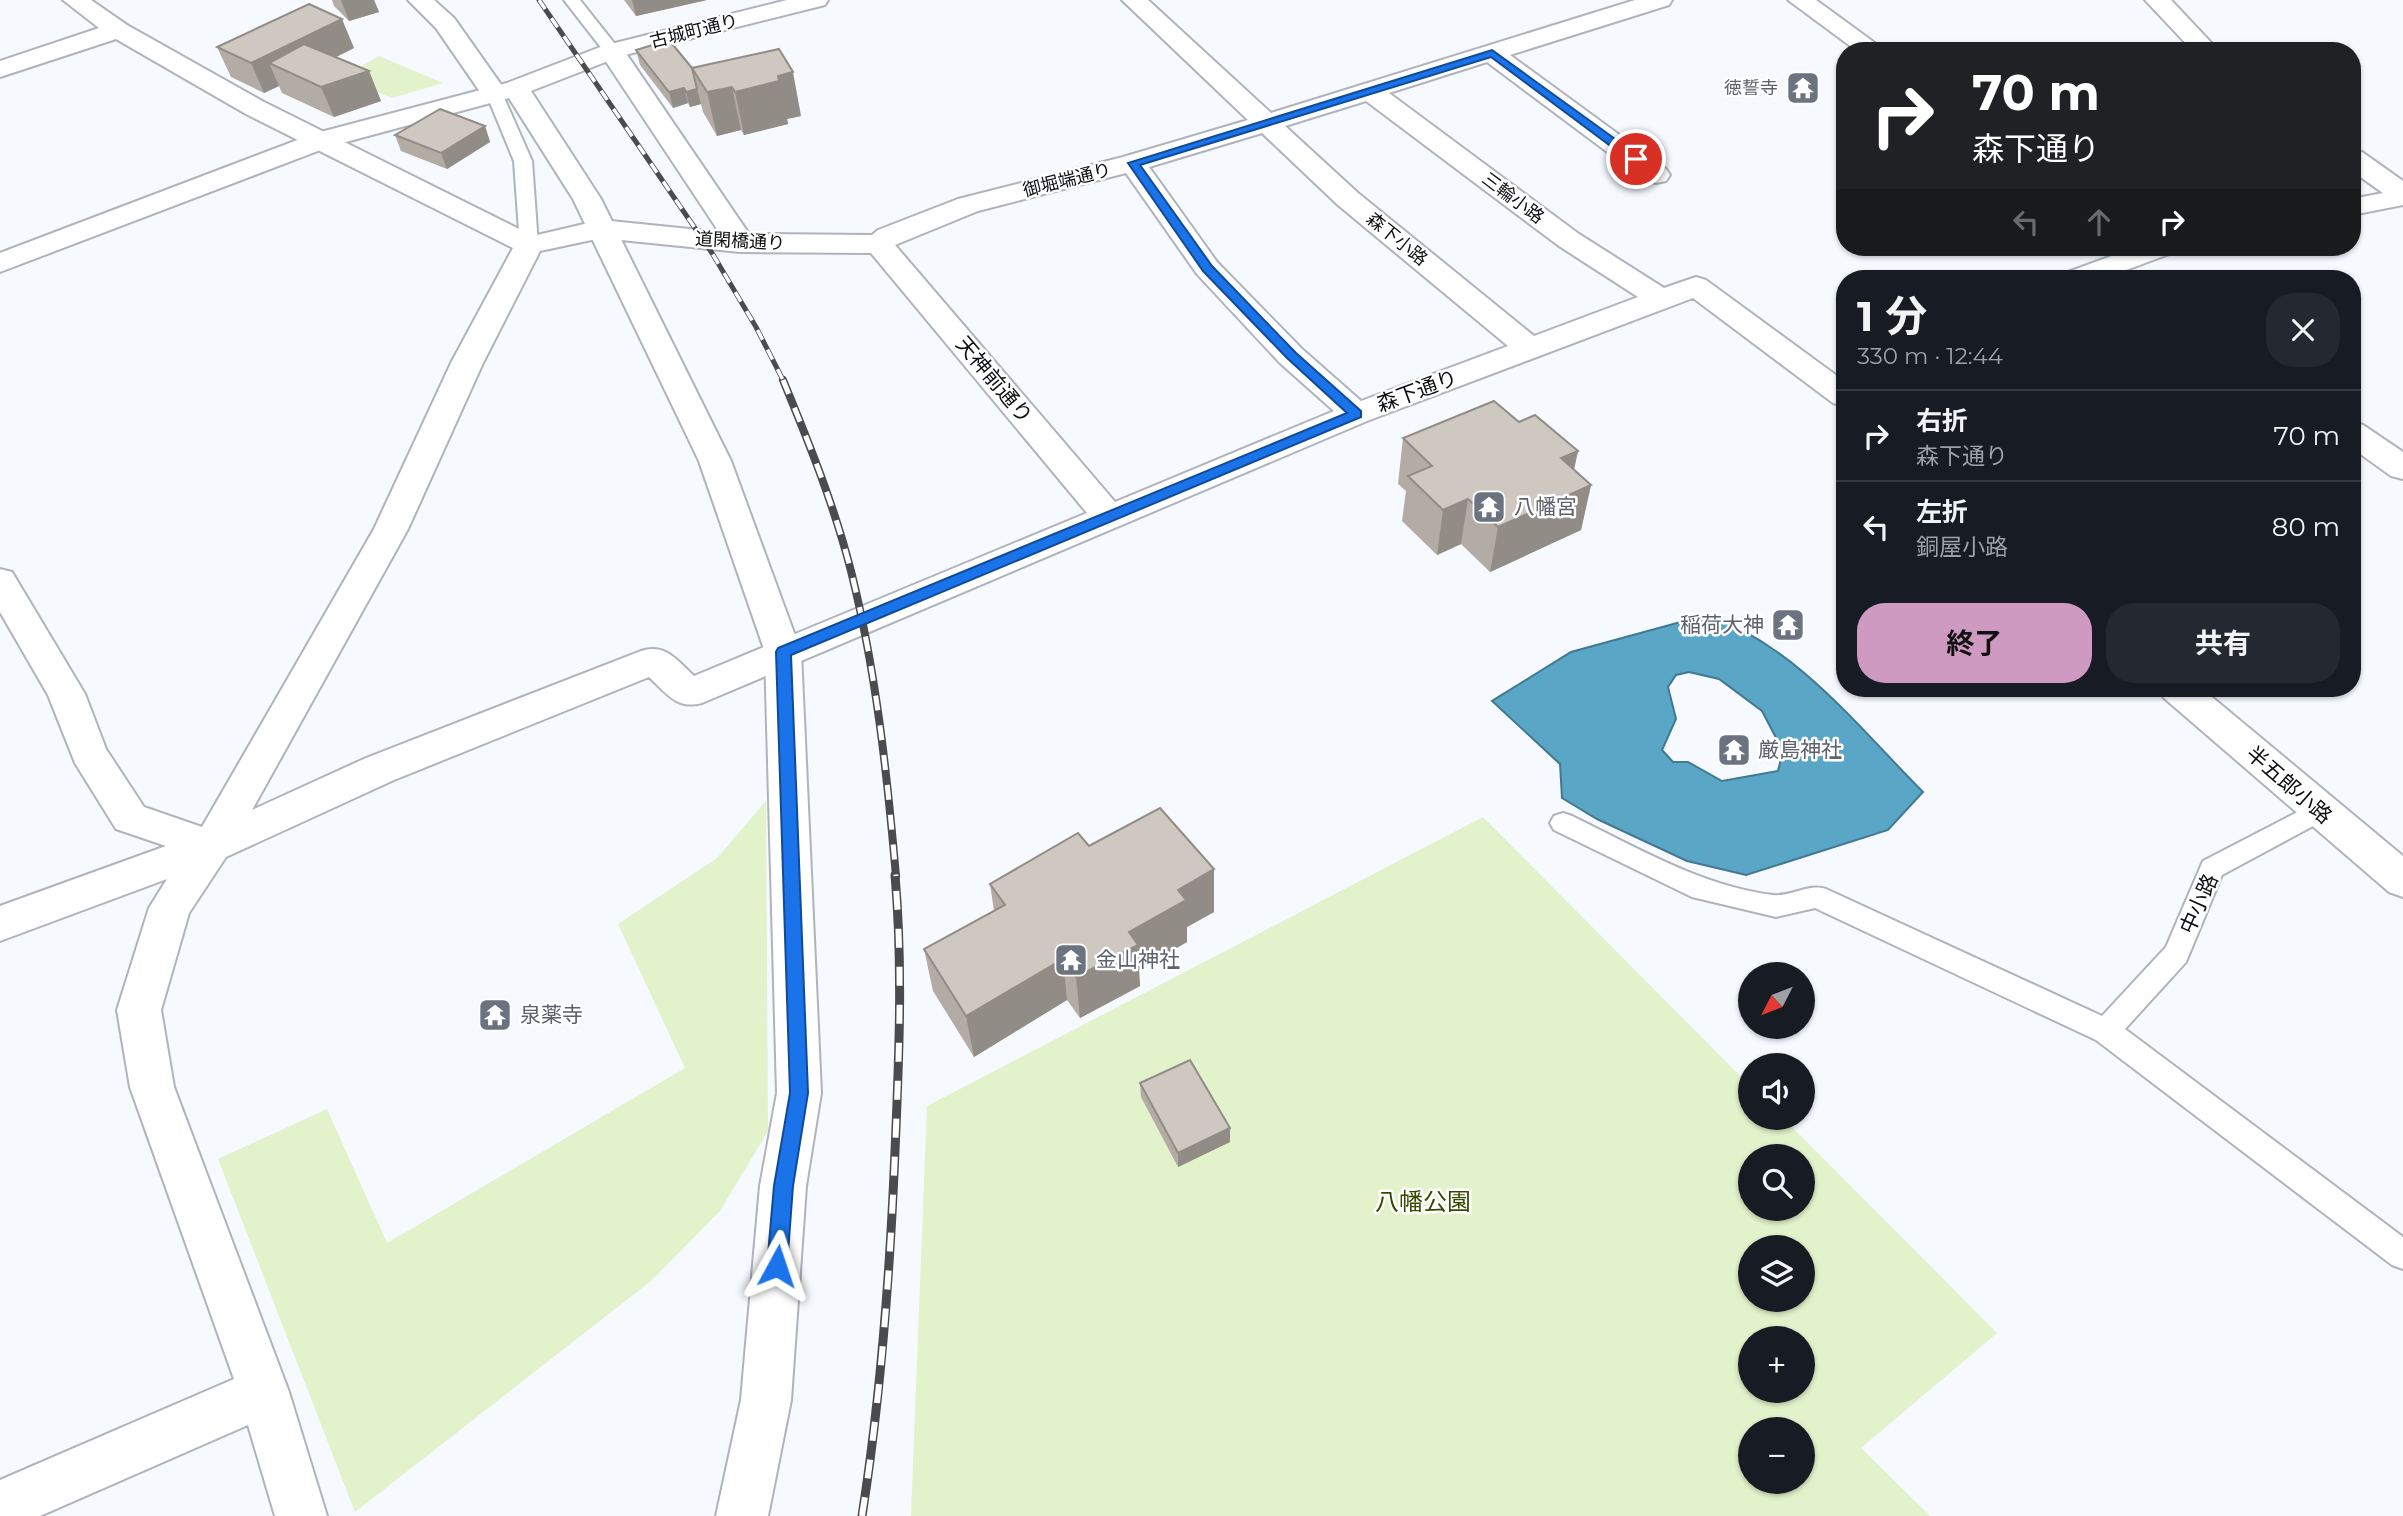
<!DOCTYPE html>
<html lang="ja">
<head>
<meta charset="utf-8">
<style>
  body { margin:0; font-family:Montserrat,"Noto Sans JP",sans-serif; background:#242831; color:#f1f3f6; height:100vh; display:flex; flex-direction:column; font-size:26px; white-space:nowrap }
  * { box-sizing:border-box; margin:0 }
  p { font-size:23px; color:#9ea1a6 }
  .icon { flex:none; width:38px; height:38px; fill:none; stroke:currentColor; stroke-width:2; stroke-linecap:round; stroke-linejoin:round }
  .map { position:relative; flex:1; overflow:hidden }
  .side { position:absolute; left:1836px; top:270px; width:525px; height:427px; display:flex; flex-direction:column; background:#171b24; border-radius:28px; box-shadow:0 2px 5px #0004 }
  .side>* { flex:none }
  .banner { position:absolute; left:1836px; top:42px; width:525px; height:214px; border-radius:28px; box-shadow:0 2px 5px #0004; background:#202124; color:#fff; overflow:hidden }
  .needle { width:46px; rotate:228deg }
  .fabs { position:absolute; left:1738px; top:962px; display:grid; gap:14px }
  .fabs a { display:grid; place-items:center; width:77px; height:77px; border-radius:50%; background:#171b24; box-shadow:0 2px 5px #0004; font-size:35px }
  .pin { position:absolute; display:grid; place-items:center; width:60px; height:60px; color:#fff; margin:-30px; border:4px solid #fff; border-radius:50%; box-shadow:0 2px 7px #0007 }
  .me { position:absolute; width:77px; margin:-38px; rotate:5deg; stroke-linejoin:round; filter:drop-shadow(0 0 5px #0008) }
  .turn { display:flex; align-items:center; gap:24px; height:147px; padding:0 21px; font-size:32px }
  .turn .icon { width:91px; height:91px; stroke-width:2.5 }
  .turn b { display:block; font-size:49px; line-height:60px }
  .lanes { display:flex; align-items:center; height:66px; padding:0 21px; background:#0003; justify-content:center; gap:35px; direction:ltr }
  .lanes .off { opacity:.35 }
  .round { display:grid; place-items:center; flex:none; width:74px; height:74px; border-radius:28px; background:#242831 }
  .summary { display:flex; align-items:center; justify-content:space-between; height:119px; padding:0 21px }
  h1 { font-size:42px; font-weight:700; line-height:52px }
  .action { display:flex; gap:14px; margin-top:auto; padding:14px 21px }
  .action a { flex:1; height:80px; border-radius:28px; background:#cf9ac2; color:#111; font-size:28px; font-weight:700; line-height:80px; text-align:center }
  .action a+a { background:#242831; color:#f1f3f6 }
  ul { padding:0; list-style:none }
  li { display:flex; align-items:center; gap:21px; height:91px; padding:0 21px; border-top:2px solid #363941 }
  li div { flex:1 }
  li b { display:block; font-size:26px }
  li em { font-style:normal }
  .map>svg:first-child { display:block }
  .green { fill:#e2f2ca; fill-rule:evenodd }
  .water { fill:#59a6c6; stroke:#427890; stroke-width:2; fill-rule:evenodd }
  .lines { fill:none; stroke-linecap:round; stroke-linejoin:round }
  .service-casing { stroke:#afb3bc; stroke-width:4 }
  .minor-casing { stroke:#afb3bc; stroke-width:4 }
  .tertiary-casing { stroke:#afb3bc; stroke-width:4 }
  .service { fill:#fff; fill-rule:evenodd }
  .minor { fill:#fff; fill-rule:evenodd }
  .tertiary { fill:#fff; fill-rule:evenodd }
  .rail-far2-casing { stroke:#4a4b4f; stroke-width:5 }
  .rail-far1-casing { stroke:#4a4b4f; stroke-width:8 }
  .rail-casing { stroke:#4a4b4f; stroke-width:9 }
  .rail-far2 { stroke:#fff; stroke-width:3.5; stroke-dasharray:11; stroke-linecap:butt }
  .rail-far1 { stroke:#fff; stroke-width:5; stroke-dasharray:15; stroke-linecap:butt }
  .rail { stroke:#fff; stroke-width:6; stroke-dasharray:19; stroke-linecap:butt }
  .wall { fill:#b2aca5 }
  .shaded-wall { fill:#918c86 }
  .building { fill:#cfc8c0; stroke:#918c86; stroke-width:2 }
  .route { fill:#1a73e8; stroke:#114b97; stroke-width:2 }
  .labels { text-anchor:middle; stroke-width:5; stroke-linejoin:round; paint-order:stroke }
  .far-street-label { font-size:18px; fill:#0d0e11; stroke:#fff }
  .far-worship-label { font-size:18px; fill:#5b616d; stroke:#fff; text-anchor:end }
  .street-label { font-size:21px; fill:#0d0e11; stroke:#fff }
  .worship-label { font-size:21px; fill:#5b616d; stroke:#fff; text-anchor:start }
  .near-park-label { font-size:24px; fill:#364900; stroke:#fff }
</style>
</head>
<body>
<div class="map">
<svg width="2403" height="1516" viewBox="0 0 2403 1516">
  <rect width="100%" height="100%" fill="#f6f9fe"/>
  <g class="green">
    <polygon points="379,56 443,83 392,98 343,77"/>
    <polygon points="766,801 768,1131 720,1211 651,1281 355,1512 218,1159 327,1109 387,1243 685,1068 618,924 717,858"/>
    <path d="M1483,817L1750,1086V1118H1783L1997,1333L1861,1448L1930,1516H911L927,1106ZM1750,1157H1802V1209H1750ZM1750,1248H1802V1300H1750ZM1750,1339H1802V1391H1750ZM1750,1430H1802V1482H1750Z"/>
  </g>
  <path class="water" d="M1706,615C1795,644 1859,728 1923,792L1888,830L1746,875L1687,861L1597,819L1562,798L1560,764L1492,701L1571,652ZM1689,672L1719,679L1762,711L1783,751L1778,771L1722,781L1688,762H1673L1662,750L1676,719L1668,687L1676,675Z"/>
  <g class="lines">
    <defs>
      <g id="service">
        <polygon points="564,0 580,0 618,48 620,51 618,54 606,54"/>
        <polygon points="494,88 502,93 532,161 538,245 529,251 520,245 514,161 486,93"/>
        <path d="M2319,801L2328,804L2332,811L2328,818L2222,875L2186,962L2125,1029L2403,1237V1269L2392,1265L2096,1040L1815,908L1776,917L1692,897L1554,830L1550,823L1554,816L1563,813L1572,816C1636,847 1701,886 1773,895C1792,897 1808,883 1826,889L2102,1016L2166,947L2203,861Z"/>
      </g>
      <g id="minor">
        <path d="M63,0H91L127,25L264,102L533,236L601,220L719,232L599,51L603,46L612,43L621,46L749,234L872,235L878,230L958,199L1123,157L1248,120L1122,0H1148L1271,113L1635,0H1672L1669,5L1510,55L1666,169L1670,175L1666,181L1656,183L1646,181L1487,62L1389,93L1579,234L1664,288L1696,277L1706,280L1844,381V406L1833,403L1693,298L1367,421L702,703C677,710 666,693 649,677L394,780L226,857L189,913L161,1010L174,1087L289,1392L327,1516H275L248,1425L40,1516H0V1480L234,1379L130,1087L117,1010L149,908L167,879L0,941V906L166,846L116,829L75,763L48,695L0,612V569L12,572L85,694L106,749L144,807L202,827L374,529L451,363L513,248L246,114L116,39L0,77V61L99,28ZM1366,101L1559,246L1638,297L1534,336L1358,193L1285,126ZM1262,133L1338,205L1508,346L1361,401L1302,349L1217,262L1149,167ZM1126,173L1197,274L1280,363L1334,411L1115,502L895,245L978,211ZM601,238L740,252L871,253L1087,513L694,676C677,660 665,643 641,651L366,758L252,810L408,529L483,363L540,251Z"/>
        <polygon points="408,0 434,0 454,18 507,93 503,99 494,101 485,99 436,28"/>
        <polygon points="1788,0 1816,0 1886,51 1857,51"/>
        <polygon points="2145,0 2171,0 2219,51 2193,51"/>
        <polygon points="2352,150 2362,152 2403,181 2403,205 2352,215 2352,199 2383,193 2352,171"/>
        <polygon points="2136,247 2176,247 2172,253 2105,278 2063,278 2068,272"/>
        <polygon points="2352,422 2363,425 2403,452 2403,479 2391,476 2352,448"/>
        <polygon points="2158,688 2201,688 2403,856 2403,897 2389,892 2164,698"/>
      </g>
      <polygon id="tertiary" points="787,0 828,0 825,5 621,56 531,91 601,199 731,461 801,652 821,1093 806,1186 791,1400 768,1516 716,1516 741,1400 760,1186 777,1093 765,652 699,461 573,199 509,98 331,146 0,272 0,253 313,134 507,83 603,46"/>
    </defs>
    <use href="#service" class="service-casing"/>
    <use href="#minor" class="minor-casing"/>
    <use href="#tertiary" class="tertiary-casing"/>
    <use href="#service" class="service"/>
    <use href="#minor" class="minor"/>
    <use href="#tertiary" class="tertiary"/>
    <defs>
      <polyline id="rail-far2" points="539,0 712,253 756,327 784,382"/>
      <path id="rail-far1" d="M783,380C809,443 834,505 851,571C876,671 887,773 896,876"/>
      <path id="rail" d="M862,1516C881,1395 890,1273 895,1151C899,1059 903,966 895,875"/>
    </defs>
    <use href="#rail-far2" class="rail-far2-casing"/>
    <use href="#rail-far1" class="rail-far1-casing"/>
    <use href="#rail" class="rail-casing"/>
    <use href="#rail-far2" class="rail-far2"/>
    <use href="#rail-far1" class="rail-far1"/>
    <use href="#rail" class="rail"/>
  </g>
  <g class="wall">
    <polygon points="332,0 374,0 379,12 349,21 334,6"/>
    <polygon points="624,0 707,0 636,16"/>
    <polygon points="217,47 354,48 336,57 369,71 381,101 334,117 282,93 279,86 264,93 231,77"/>
    <polygon points="636,50 692,68 801,116 787,119 788,124 744,135 741,130 717,136 703,112 701,104 690,107 688,103 673,108 640,65"/>
    <polygon points="485,126 490,142 447,169 401,151 395,135"/>
    <polygon points="1519,422 1578,451 1574,470 1591,485 1581,530 1490,572 1461,544 1437,555 1402,521 1406,491 1398,484 1403,438"/>
    <polygon points="1089,846 1214,912 1187,927 1187,942 1139,970 1140,986 1080,1018 1067,1000 974,1057 933,991 924,949 994,911 990,884"/>
    <polygon points="1140,1083 1230,1142 1178,1167 1141,1097"/>
  </g>
  <g class="shaded-wall">
    <polygon points="341,0 374,0 379,12 349,21"/>
    <polygon points="632,0 707,0 636,16"/>
    <polygon points="342,19 354,48 298,76 269,63 279,86 264,93 251,63"/>
    <polygon points="369,71 381,101 334,117 321,87"/>
    <polygon points="793,72 801,116 787,119 788,124 744,135 735,92 778,76"/>
    <polygon points="732,87 741,130 717,136 707,92"/>
    <polygon points="684,88 688,103 673,108 669,92"/>
    <polygon points="697,89 701,104 690,107 686,92"/>
    <polygon points="485,126 490,142 447,169 441,153"/>
    <polygon points="1578,451 1568,495 1591,485 1581,530 1490,572 1498,527 1561,458"/>
    <polygon points="1468,499 1461,544 1437,555 1443,510"/>
    <polygon points="1214,869 1214,912 1187,927 1187,942 1139,970 1140,986 1080,1018 1076,977 1178,890"/>
    <polygon points="1063,959 1067,1000 974,1057 966,1016"/>
    <polygon points="1230,1128 1230,1142 1178,1167 1178,1153"/>
  </g>
  <g class="building">
    <polygon points="309,4 342,19 251,63 217,47"/>
    <polygon points="669,40 692,68 697,89 686,92 684,88 669,92 636,50"/>
    <polygon points="304,44 369,71 321,87 269,63"/>
    <polygon points="779,49 793,72 778,76 779,81 735,92 732,87 707,92 692,68"/>
    <polygon points="440,109 485,126 441,153 395,135"/>
    <polygon points="1494,401 1519,422 1535,415 1578,451 1561,458 1591,485 1498,527 1468,499 1443,510 1408,476 1432,466 1403,438"/>
    <polygon points="1160,808 1214,869 1178,890 1186,900 1129,932 1138,945 1076,977 1063,959 966,1016 924,949 1005,905 990,884 1078,833 1089,846"/>
    <polygon points="1190,1060 1230,1128 1178,1153 1140,1083"/>
  </g>
  <polygon class="route" points="1492,50 1640,157 1640,162 1632,162 1491,57 1140,165 1212,266 1296,353 1361,411 1361,417 791,655 808,1093 793,1186 787,1266 784,1272 777,1275 770,1272 767,1266 774,1186 790,1093 776,652 778,648 1347,413 1287,358 1203,271 1128,163"/>
  <defs>
    <symbol id="temple-square" viewBox="-11 -11 22 22"><rect x="-9" y="-9" width="18" height="18" rx="4" fill="#6b7280" stroke="#fff"/><path d="M0-6L5-2H3V0L6.5 2.5H4V6H1.5V3h-3V6H-4V2.5H-6.5L-3 0V-2H-5Z" fill="#fff"/></symbol>
  </defs>
  <g fill-rule="evenodd">
    <use href="#temple-square" x="1784" y="69" width="38" height="38"/>
    <use href="#temple-square" x="1470" y="488" width="38" height="38"/>
    <use href="#temple-square" x="1769" y="606" width="38" height="38"/>
    <use href="#temple-square" x="1715" y="731" width="38" height="38"/>
    <use href="#temple-square" x="1052" y="941" width="38" height="38"/>
    <use href="#temple-square" x="476" y="996" width="38" height="38"/>
  </g>
  <g class="labels">
    <g class="far-street-label">
      <text transform="translate(694 31) rotate(-14)" y="6">古城町通り</text>
      <text transform="translate(1067 180) rotate(-14)" y="6">御堀端通り</text>
      <text transform="translate(1513 198) rotate(37)" y="6">三輪小路</text>
      <text transform="translate(1397 239) rotate(39)" y="6">森下小路</text>
      <text transform="translate(740 241) rotate(3)" y="6">道閑橋通り</text>
    </g>
    <g class="far-worship-label">
      <text x="1778" y="94">徳誓寺</text>
    </g>
    <g class="street-label">
      <text transform="translate(994 380) rotate(50)" y="7">天神前通り</text>
      <text transform="translate(1417 391) rotate(-20)" y="7">森下通り</text>
      <text transform="translate(2289 785) rotate(41)" y="7">半五郎小路</text>
      <text transform="translate(2199 904) rotate(-66)" y="7">中小路</text>
    </g>
    <g class="worship-label">
      <text x="1514" y="514">八幡宮</text>
      <text x="1764" y="632" text-anchor="end">稲荷大神</text>
      <text x="1758" y="757">厳島神社</text>
      <text x="1096" y="967">金山神社</text>
      <text x="520" y="1022">泉薬寺</text>
    </g>
    <g class="near-park-label">
      <text x="1423" y="1210">八幡公園</text>
    </g>
  </g>
</svg>
<div class="fabs">
<a><svg class="needle" viewBox="-14 -14 28 28"><path d="M0-13l5 13h-10z" fill="#e53935"/><path d="M0 13l5-13h-10z" fill="#9ea1a6"/></svg></a>
<a><svg class="icon" aria-label="sound" viewBox="0 0 24 24"><path d="M4 9h4l5-4v14l-5-4H4zM17 9q2 3 0 6"/></svg></a>
<a><svg class="icon" aria-label="search" viewBox="0 0 24 24"><circle cx="10" cy="10" r="6"/><path d="M15 15l6 6"/></svg></a>
<a><svg class="icon" aria-label="layers" viewBox="0 0 24 24"><path d="M12 4l9 5-9 5-9-5zM3 14l9 5 9-5"/></svg></a>
<a>+</a>
<a>−</a>
</div>
<div class="pin" style="left:1636px;top:159px;background:#d93025"><svg class="icon" aria-label="arrive" viewBox="0 0 24 24"><path d="M6 21V4h12l-3 4 3 4H6"/></svg></div>
<svg class="me" style="left:777px;top:1266px" viewBox="-20 -20 40 40"><path d="M0-17L14 15 0 8-14 15z" fill="#1a73e8" stroke="#fff" stroke-width="4"/></svg>
<div class="banner">
<div class="turn"><svg class="icon" aria-label="right" viewBox="0 0 24 24"><path d="M7 20v-9h11M14 6l5 5-5 5"/></svg><div><b>70 m</b>森下通り</div></div>
<div class="lanes"><svg class="icon off" aria-label="left" viewBox="0 0 24 24"><path d="M17 20v-9H6M10 6l-5 5 5 5"/></svg><svg class="icon off" aria-label="ahead" viewBox="0 0 24 24"><path d="M12 20V5M6 11l6-6 6 6"/></svg><svg class="icon" aria-label="right" viewBox="0 0 24 24"><path d="M7 20v-9h11M14 6l5 5-5 5"/></svg></div>
</div>
<section class="side">
<div class="summary"><div><h1>1 分</h1><p>330 m · 12:44</p></div><a class="round"><svg class="icon" aria-label="close" viewBox="0 0 24 24"><path d="M6 6l12 12M18 6L6 18"/></svg></a></div>
<ul>
<li><svg class="icon" aria-label="right" viewBox="0 0 24 24"><path d="M7 20v-9h11M14 6l5 5-5 5"/></svg><div><b>右折</b><p>森下通り</p></div><em>70 m</em></li>
<li><svg class="icon" aria-label="left" viewBox="0 0 24 24"><path d="M17 20v-9H6M10 6l-5 5 5 5"/></svg><div><b>左折</b><p>銅屋小路</p></div><em>80 m</em></li>
</ul>
<div class="action"><a>終了</a><a>共有</a></div>
</section>
</div>
</body>
</html>
